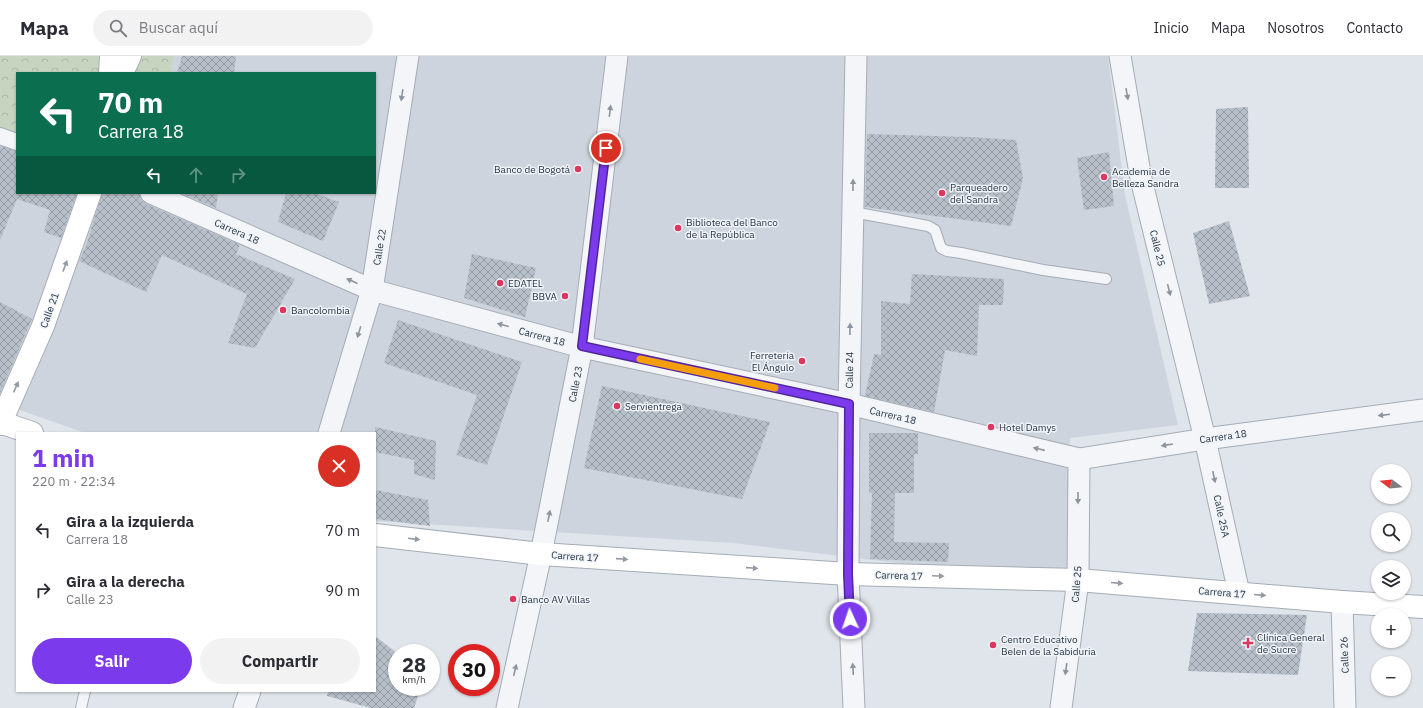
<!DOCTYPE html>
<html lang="es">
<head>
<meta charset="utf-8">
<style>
  body { margin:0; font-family:"IBM Plex Sans",sans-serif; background:#f2f2f3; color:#2b2b33; height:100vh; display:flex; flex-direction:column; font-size:15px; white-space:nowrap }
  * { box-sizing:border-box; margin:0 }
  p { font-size:13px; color:#7c7c81 }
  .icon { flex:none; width:22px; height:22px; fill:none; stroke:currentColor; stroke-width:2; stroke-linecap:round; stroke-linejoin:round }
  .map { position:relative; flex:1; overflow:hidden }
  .side { position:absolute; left:16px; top:376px; width:360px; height:260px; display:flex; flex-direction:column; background:#fff; border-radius:0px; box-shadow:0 1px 3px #0004 }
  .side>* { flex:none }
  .guide { position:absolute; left:16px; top:16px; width:360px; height:122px; border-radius:0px; box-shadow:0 1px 3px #0004; background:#0b6e4f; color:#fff; overflow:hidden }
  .needle { width:26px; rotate:286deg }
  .tools { position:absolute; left:1371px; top:408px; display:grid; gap:8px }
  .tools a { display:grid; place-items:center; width:40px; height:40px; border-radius:50%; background:#fff; box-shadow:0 1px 3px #0004; font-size:20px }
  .speed { position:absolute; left:388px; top:588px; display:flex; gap:8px; font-size:20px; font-weight:700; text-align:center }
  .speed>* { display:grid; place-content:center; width:52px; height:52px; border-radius:50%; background:#fff; box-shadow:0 1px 3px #0004; line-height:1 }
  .speed small { font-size:10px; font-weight:400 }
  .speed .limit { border:6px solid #d22; background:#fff; color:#111 }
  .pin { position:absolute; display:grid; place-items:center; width:34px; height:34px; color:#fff; margin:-17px; border:2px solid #fff; border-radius:50%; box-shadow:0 1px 4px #0007 }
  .me { position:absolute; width:44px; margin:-22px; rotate:357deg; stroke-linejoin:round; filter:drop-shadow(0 0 3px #0008) }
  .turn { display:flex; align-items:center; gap:14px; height:84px; padding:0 16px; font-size:18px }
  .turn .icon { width:52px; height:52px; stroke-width:2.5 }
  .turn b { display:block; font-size:28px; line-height:34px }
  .lanes { display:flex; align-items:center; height:38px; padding:0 16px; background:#0003; justify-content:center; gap:20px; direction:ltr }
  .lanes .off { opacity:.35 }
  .round { display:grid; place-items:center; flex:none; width:42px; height:42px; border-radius:21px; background:#f2f2f3 }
  .summary { display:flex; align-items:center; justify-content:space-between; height:68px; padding:0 16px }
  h1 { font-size:24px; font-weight:800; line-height:30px; color:#7c3aed }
  .primary-button { display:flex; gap:8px; margin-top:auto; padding:8px 16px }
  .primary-button a { flex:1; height:46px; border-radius:24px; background:#7c3aed; color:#fff; font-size:16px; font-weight:800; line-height:46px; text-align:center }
  .primary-button a+a { background:#f2f2f3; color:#2b2b33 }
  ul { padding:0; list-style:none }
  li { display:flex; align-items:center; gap:12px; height:60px; padding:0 16px }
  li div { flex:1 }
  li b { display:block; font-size:15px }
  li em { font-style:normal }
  header { display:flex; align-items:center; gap:24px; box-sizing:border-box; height:56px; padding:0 20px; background:#fff; border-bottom:1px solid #e1e1e2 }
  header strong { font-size:19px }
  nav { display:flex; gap:22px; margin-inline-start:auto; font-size:14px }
  .search { width:280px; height:36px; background:#f2f2f3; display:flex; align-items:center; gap:10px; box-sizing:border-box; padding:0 14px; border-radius:22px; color:#7c7c81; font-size:15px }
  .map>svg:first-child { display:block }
  .built { fill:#ced4dd; fill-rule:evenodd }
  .forest { fill:url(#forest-crowns) }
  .building { fill:url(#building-cross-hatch) }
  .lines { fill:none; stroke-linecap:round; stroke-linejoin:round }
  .service-casing { stroke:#a5acb6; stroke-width:12 }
  .pedestrian-casing { stroke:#a5acb6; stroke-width:18 }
  .minor-casing { stroke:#a5acb6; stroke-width:23 }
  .secondary-casing { stroke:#a5acb6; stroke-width:24 }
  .service { stroke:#f3f5f8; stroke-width:10 }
  .pedestrian { stroke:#f3f5f8; stroke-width:16 }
  .minor { stroke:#f3f5f8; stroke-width:21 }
  .secondary { stroke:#fff; stroke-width:22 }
  .oneway { fill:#8d949e }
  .oneway2 { fill:#939aa2 }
  .route-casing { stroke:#51269a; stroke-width:10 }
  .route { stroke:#7c3aed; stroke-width:7 }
  .slow { stroke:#f59e0b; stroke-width:7 }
  .poi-dot { fill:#dc385f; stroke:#f0f4f8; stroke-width:1.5 }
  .labels { text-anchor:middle; stroke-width:3; stroke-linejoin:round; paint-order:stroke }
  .poi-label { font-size:10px; fill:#273444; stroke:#f0f4f8; text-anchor:start }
  .street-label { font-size:10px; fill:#273444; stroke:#f0f4f8 }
</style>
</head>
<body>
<header>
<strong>Mapa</strong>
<div class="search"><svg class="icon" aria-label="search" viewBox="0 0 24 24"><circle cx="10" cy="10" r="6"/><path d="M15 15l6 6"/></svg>Buscar aquí</div>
<nav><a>Inicio</a><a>Mapa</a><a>Nosotros</a><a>Contacto</a></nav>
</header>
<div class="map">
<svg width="1423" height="652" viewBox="0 0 1423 652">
  <defs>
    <pattern id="forest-crowns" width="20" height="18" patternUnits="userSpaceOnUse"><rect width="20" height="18" fill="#c7d5c0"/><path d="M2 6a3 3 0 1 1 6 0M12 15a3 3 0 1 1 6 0" fill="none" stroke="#abb7a6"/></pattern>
    <pattern id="building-cross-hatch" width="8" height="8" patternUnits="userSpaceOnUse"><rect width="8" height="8" fill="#b7bfc9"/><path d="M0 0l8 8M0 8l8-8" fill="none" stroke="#959ca5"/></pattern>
  </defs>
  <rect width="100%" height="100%" fill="#e0e5eb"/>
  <path class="built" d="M0,0H1108L1125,139L1178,369L1070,382L1068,518L929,511L733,487L375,465V377H85L0,347ZM17,17H375V137H17Z"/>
  <polygon class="forest" points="0,0 174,0 170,17 17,17 17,86 0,80"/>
  <g class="building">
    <polygon points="182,0 236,0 234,17 177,17"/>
    <polygon points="1248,51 1249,132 1215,132 1216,53"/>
    <polygon points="867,78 970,81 1016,84 1023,122 1011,170 865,151"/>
    <polygon points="0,90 17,95 17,137 77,137 61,182 44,176 50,154 17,143 0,184"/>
    <polygon points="1109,96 1114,150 1084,154 1077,102"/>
    <polygon points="102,137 139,137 141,144 146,148 240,189 236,198 295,223 255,292 228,287 247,238 162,199 146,236 79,205 86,190"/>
    <polygon points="181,137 218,137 216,152"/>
    <polygon points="286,137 314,137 339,146 323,185 278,166"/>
    <polygon points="1229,165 1250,240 1209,248 1193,177"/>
    <polygon points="472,198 536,212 525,261 464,242"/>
    <polygon points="912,218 1004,223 1003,249 979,249 977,300 945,294 934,356 865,340 874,298 881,299 881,245 910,248"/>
    <polygon points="0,246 32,263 0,337"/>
    <polygon points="398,264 522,306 487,409 456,399 477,339 384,307"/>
    <polygon points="602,330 770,366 742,443 584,412"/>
    <polygon points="375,371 436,385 435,424 414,418 414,404 375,396"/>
    <polygon points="869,377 918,377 918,398 914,398 914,437 895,437 894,486 949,487 948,506 870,503 872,437 869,437"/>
    <polygon points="375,434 428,444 430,470 375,463"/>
    <polygon points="1197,557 1307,559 1298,619 1188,615"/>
    <polygon points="375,580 397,597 397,631 421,631 414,652 371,652 327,640 328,635 375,635"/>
  </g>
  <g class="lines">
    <defs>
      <g id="service">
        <polyline points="853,156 928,170 935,174 941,192 947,195 961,197 1043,214 1106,223"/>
        <polyline points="81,652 85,635"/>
      </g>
      <polyline id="pedestrian" points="0,80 17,86"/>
      <g id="minor">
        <polyline points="1120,0 1141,123 1205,383 1239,537"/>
        <polyline points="151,137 372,234 582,291 849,348 1079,403 1205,383 1423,354"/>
        <polyline points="329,377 372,234 408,0"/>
        <polyline points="1342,546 1345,652"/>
        <polyline points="244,652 250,635"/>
        <polyline points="507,652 541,498 582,291 617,0"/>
        <polyline points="854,652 848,518 849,348 856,0"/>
        <polyline points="1061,652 1078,524 1079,403"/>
      </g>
      <g id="secondary">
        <polyline points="110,17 111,0"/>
        <polyline points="122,17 130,0"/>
        <polyline points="0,366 32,377"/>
        <polyline points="0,368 43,270 90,137"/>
        <polyline points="375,479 541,498 848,518 1078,524 1342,546 1423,551"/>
      </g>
    </defs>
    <use href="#service" class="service-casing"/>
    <use href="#pedestrian" class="pedestrian-casing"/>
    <use href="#minor" class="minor-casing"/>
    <use href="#secondary" class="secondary-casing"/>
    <use href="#service" class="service"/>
    <use href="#pedestrian" class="pedestrian"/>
    <use href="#minor" class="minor"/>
    <use href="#secondary" class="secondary"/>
  </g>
  <defs><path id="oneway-solid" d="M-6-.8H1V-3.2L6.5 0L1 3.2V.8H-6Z"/></defs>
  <g class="oneway">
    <use href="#oneway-solid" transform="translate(1127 38) rotate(80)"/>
    <use href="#oneway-solid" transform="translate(402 39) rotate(99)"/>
    <use href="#oneway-solid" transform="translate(610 55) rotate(-83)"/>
    <use href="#oneway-solid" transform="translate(853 129) rotate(-89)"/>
    <use href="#oneway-solid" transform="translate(352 225) rotate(-156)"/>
    <use href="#oneway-solid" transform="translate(1169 234) rotate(76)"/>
    <use href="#oneway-solid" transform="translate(503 269) rotate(-165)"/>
    <use href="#oneway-solid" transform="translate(850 273) rotate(-89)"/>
    <use href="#oneway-solid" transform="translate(359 276) rotate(107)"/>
    <use href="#oneway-solid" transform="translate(1384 359) rotate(173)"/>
    <use href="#oneway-solid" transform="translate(1167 389) rotate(171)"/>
    <use href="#oneway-solid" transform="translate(1039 393) rotate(-167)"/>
    <use href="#oneway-solid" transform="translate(1214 421) rotate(78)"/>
    <use href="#oneway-solid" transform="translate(1078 442) rotate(90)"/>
    <use href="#oneway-solid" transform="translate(549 460) rotate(-79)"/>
    <use href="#oneway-solid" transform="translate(853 613) rotate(-93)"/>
    <use href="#oneway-solid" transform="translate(1066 613) rotate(98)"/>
    <use href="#oneway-solid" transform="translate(515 614) rotate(-77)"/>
  </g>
  <g class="oneway2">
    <use href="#oneway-solid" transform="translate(65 210) rotate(-70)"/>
    <use href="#oneway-solid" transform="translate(16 331) rotate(-66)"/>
    <use href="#oneway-solid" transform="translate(414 483) rotate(7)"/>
    <use href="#oneway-solid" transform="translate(622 503) rotate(4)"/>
    <use href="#oneway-solid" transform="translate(752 512) rotate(4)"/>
    <use href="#oneway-solid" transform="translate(938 520) rotate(2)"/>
    <use href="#oneway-solid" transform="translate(1117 527) rotate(5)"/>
    <use href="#oneway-solid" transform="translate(1260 539) rotate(5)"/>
  </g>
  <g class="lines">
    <defs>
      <polyline id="route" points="606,92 582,290 849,348 848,518 850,563"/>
    </defs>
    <use href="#route" class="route-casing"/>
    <use href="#route" class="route"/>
    <polyline class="slow" points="640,303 775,332"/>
  </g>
  <g class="poi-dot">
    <circle cx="578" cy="113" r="4"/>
    <circle cx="1104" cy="121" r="4"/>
    <circle cx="942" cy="137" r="4"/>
    <circle cx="678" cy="172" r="4"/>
    <circle cx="500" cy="227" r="4"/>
    <circle cx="565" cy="240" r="4"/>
    <circle cx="283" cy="254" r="4"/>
    <circle cx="802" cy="305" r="4"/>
    <circle cx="617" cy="350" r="4"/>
    <circle cx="991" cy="371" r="4"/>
    <circle cx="513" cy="543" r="4"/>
    <path d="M1246 581h4v4h4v4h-4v4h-4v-4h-4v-4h4z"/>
    <circle cx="993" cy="589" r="4"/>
  </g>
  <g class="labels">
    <g class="poi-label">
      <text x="570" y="117" text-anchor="end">Banco de Bogotá</text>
      <text x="1112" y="119">Academia de<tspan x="1112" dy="12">Belleza Sandra</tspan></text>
      <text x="950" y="135">Parqueadero<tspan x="950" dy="12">del Sandra</tspan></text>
      <text x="686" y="170">Biblioteca del Banco<tspan x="686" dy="12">de la República</tspan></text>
      <text x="508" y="231">EDATEL</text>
      <text x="557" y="244" text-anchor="end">BBVA</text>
      <text x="291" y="258">Bancolombia</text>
      <text x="794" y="303" text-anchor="end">Ferretería<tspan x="794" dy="12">El Ángulo</tspan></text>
      <text x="625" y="354">Servientrega</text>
      <text x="999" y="375">Hotel Damys</text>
      <text x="521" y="547">Banco AV Villas</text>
      <text x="1257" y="585">Clínica General<tspan x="1257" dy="12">de Sucre</tspan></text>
      <text x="1001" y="587">Centro Educativo<tspan x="1001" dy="12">Belen de la Sabiduria</tspan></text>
    </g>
    <g class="street-label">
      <text transform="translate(237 175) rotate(24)" y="4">Carrera 18</text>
      <text transform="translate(379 191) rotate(-81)" y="4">Calle 22</text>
      <text transform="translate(1158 192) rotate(76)" y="4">Calle 25</text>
      <text transform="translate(49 254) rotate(-70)" y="4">Calle 21</text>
      <text transform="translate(542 280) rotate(15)" y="4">Carrera 18</text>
      <text transform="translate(849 314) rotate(-89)" y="4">Calle 24</text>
      <text transform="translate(575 328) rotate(-79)" y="4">Calle 23</text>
      <text transform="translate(893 359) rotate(13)" y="4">Carrera 18</text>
      <text transform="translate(1223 380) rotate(-8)" y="4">Carrera 18</text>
      <text transform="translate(1222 460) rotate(78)" y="4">Calle 25A</text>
      <text transform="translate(575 500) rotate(4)" y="4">Carrera 17</text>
      <text transform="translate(899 519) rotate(2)" y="4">Carrera 17</text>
      <text transform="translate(1076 528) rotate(-85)" y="4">Calle 25</text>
      <text transform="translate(1222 536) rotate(5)" y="4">Carrera 17</text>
      <text transform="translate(1344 599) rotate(-92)" y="4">Calle 26</text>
    </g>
  </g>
</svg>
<div class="tools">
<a><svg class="needle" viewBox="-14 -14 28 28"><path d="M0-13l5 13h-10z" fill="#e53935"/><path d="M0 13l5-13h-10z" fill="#7c7c81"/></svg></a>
<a><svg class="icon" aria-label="search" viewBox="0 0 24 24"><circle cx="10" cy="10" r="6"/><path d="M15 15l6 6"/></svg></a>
<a><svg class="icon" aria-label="layers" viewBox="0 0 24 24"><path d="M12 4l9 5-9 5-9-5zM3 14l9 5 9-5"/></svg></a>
<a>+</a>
<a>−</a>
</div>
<div class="speed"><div>28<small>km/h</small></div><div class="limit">30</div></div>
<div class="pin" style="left:606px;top:92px;background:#d93025"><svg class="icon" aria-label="arrive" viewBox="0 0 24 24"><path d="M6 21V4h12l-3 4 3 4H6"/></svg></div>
<svg class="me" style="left:850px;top:563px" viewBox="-20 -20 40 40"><circle r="17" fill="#7c3aed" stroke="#fff" stroke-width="3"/><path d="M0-11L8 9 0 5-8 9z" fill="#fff"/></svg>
<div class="guide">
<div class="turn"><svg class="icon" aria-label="left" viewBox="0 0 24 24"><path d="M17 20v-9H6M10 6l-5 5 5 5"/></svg><div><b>70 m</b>Carrera 18</div></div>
<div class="lanes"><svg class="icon" aria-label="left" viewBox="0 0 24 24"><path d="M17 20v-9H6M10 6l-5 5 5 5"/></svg><svg class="icon off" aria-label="ahead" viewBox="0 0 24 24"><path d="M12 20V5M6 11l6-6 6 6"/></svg><svg class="icon off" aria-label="right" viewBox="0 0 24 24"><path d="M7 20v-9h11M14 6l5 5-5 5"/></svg></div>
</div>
<section class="side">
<div class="summary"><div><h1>1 min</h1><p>220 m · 22:34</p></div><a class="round" style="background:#d93025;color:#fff"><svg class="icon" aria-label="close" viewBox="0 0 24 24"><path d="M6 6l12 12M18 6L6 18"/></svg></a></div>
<ul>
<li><svg class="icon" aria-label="left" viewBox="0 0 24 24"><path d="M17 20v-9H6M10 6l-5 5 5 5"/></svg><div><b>Gira a la izquierda</b><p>Carrera 18</p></div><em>70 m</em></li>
<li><svg class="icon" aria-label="right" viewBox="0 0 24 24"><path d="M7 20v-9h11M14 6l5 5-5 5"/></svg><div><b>Gira a la derecha</b><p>Calle 23</p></div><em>90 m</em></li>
</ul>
<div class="primary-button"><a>Salir</a><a>Compartir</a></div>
</section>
</div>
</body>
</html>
